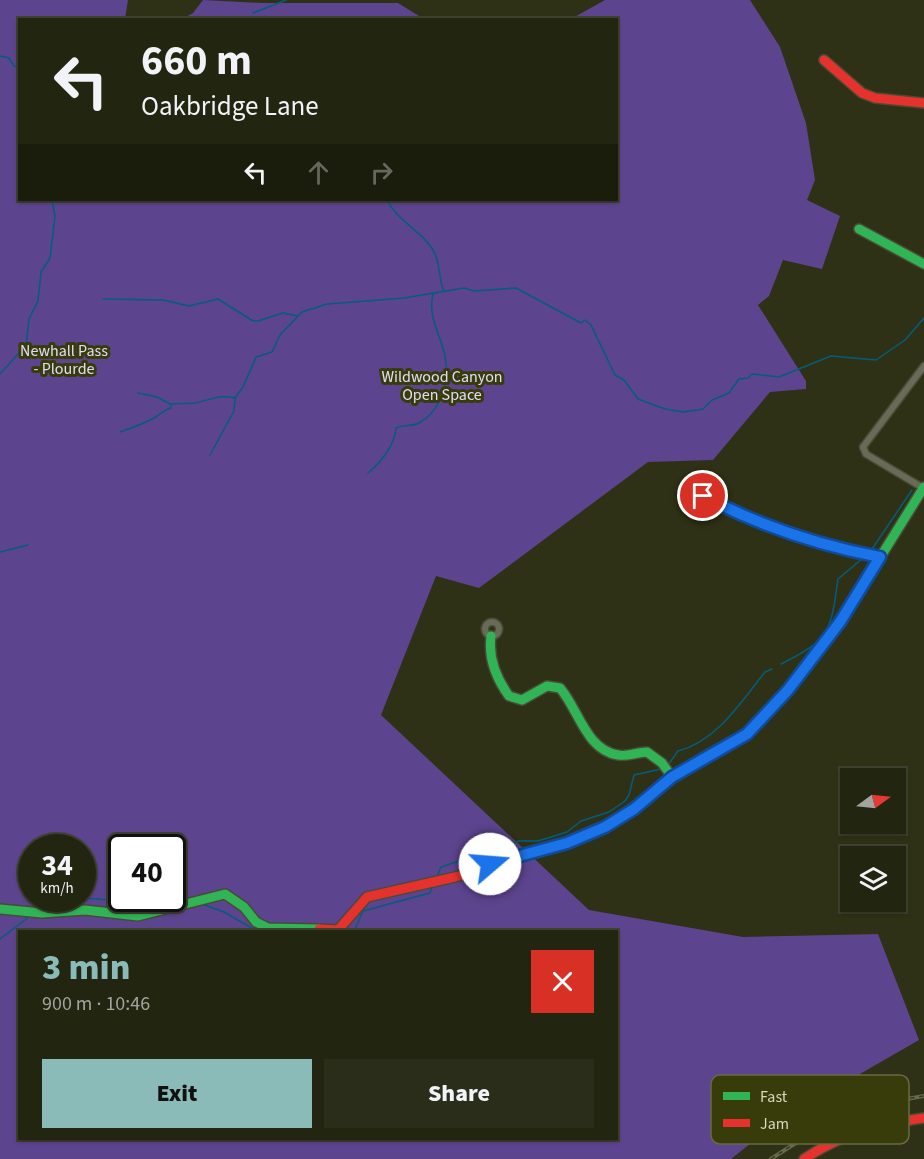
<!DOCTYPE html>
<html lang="en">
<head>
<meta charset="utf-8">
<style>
  body { margin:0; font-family:"Source Sans 3",sans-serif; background:#2a2d19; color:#f1f3f6; height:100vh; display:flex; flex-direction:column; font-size:22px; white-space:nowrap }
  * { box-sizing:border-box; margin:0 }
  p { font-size:20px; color:#a2a59f }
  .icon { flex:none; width:33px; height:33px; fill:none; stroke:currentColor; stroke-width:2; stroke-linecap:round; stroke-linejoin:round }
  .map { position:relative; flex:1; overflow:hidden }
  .sheet { position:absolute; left:18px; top:930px; width:600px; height:210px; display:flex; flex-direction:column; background:#222510; border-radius:0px; box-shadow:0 2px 4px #0004,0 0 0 2px #3f4230 }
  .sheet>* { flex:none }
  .top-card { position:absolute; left:18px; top:18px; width:600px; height:183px; border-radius:0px; box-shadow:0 2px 4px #0004,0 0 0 2px #3f4230; background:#222510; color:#f1f3f6; overflow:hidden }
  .needle { width:39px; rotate:75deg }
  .fabs { position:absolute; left:840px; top:768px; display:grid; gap:12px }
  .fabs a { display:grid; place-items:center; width:66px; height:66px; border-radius:0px; background:#222510; box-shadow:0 2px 4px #0004,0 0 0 2px #3f4230; font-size:30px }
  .speed { position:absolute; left:18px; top:834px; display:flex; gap:12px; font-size:30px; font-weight:700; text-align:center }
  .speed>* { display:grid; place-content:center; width:78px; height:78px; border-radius:50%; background:#222510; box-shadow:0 2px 4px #0004,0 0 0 2px #3f4230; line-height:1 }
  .speed small { font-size:15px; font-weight:400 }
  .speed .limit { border:3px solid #111; border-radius:9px; background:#fff; color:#111 }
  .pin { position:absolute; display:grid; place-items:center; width:51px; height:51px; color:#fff; margin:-26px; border:3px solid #fff; border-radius:50%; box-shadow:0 2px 6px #0007 }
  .me { position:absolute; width:66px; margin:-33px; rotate:72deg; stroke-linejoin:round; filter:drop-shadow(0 0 4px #0008) }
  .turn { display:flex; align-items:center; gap:21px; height:126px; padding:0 24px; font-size:27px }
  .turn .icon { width:78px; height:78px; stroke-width:2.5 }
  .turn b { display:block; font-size:42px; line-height:51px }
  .lanes { display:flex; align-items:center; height:57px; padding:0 24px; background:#0003; justify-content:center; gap:30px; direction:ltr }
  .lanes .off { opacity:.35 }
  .round { display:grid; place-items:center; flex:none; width:63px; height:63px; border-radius:0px; background:#2a2d19 }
  .head { display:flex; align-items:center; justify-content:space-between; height:102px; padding:0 24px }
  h1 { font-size:36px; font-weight:800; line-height:45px; color:#8bbbb9 }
  .cta { display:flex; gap:12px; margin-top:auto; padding:12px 24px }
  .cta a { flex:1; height:69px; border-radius:0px; background:#8bbbb9; color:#111; font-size:24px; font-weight:800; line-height:69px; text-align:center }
  .cta a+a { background:#2a2d19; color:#f1f3f6 }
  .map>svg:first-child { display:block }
  .green { fill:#5c448e; fill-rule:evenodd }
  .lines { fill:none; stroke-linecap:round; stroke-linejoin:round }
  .stream { stroke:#045d7e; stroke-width:1.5 }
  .street-casing { stroke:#494b37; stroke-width:9 }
  .fast-casing { stroke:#494b37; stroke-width:12 }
  .jam-casing { stroke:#494b37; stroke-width:12 }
  .street { stroke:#696b58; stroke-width:6 }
  .fast { stroke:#30b455; stroke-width:9 }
  .jam { stroke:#e5322d; stroke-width:9 }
  .rail-casing { stroke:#676956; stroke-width:4 }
  .rail { stroke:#383c0a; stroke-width:1.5; stroke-dasharray:4.5; stroke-linecap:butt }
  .route-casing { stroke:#114b97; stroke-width:15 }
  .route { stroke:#1a73e8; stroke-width:10 }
  .labels { text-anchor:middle; stroke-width:6; stroke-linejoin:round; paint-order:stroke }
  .park-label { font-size:16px; fill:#e2dcf9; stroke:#383c0a }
  .key { fill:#383c0a; stroke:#676b41; stroke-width:1.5 }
  .key-label { font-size:16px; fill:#d5dac0 }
</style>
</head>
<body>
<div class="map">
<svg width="924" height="1159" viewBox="0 0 924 1159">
  <rect width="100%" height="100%" fill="#2e3115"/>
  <g class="green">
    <path d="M0,0H128L125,19L20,20V200H616V20L571,19L605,0H750L780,47L806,123L815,180L807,200L840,216L822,269L783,260L769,296L758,305L806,381V389L770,392L713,460L648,462L479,588L436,576L381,715L589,910L743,937L878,934L919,1040L780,1120L731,1159H0ZM32,848H82V898H32ZM122,848H172V898H122ZM20,932H616V1138H20Z"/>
    <polygon points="203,0 262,3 398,3 424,19 182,19 193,13"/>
  </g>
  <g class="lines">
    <g class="stream">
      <polyline points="253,13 286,0"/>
      <polyline points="0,56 9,58 14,66 20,67"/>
      <path d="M387,200C398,222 421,230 433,250C441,263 438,278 444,291"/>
      <polyline points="103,299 163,300 189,306 218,299 253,321 258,321 283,313 298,316"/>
      <polyline points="0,374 26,345 29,319 38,301 41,272 50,258 55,216 52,200"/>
      <polyline points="138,393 157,397 170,404"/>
      <path d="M120,432C132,428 143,424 154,418C160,415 163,410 171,408V404C179,403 187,404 194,403C209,401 218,394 235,398L243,387L256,357L272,352L280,335L302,312L327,304L404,298L464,288L474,291L516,288L581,323L585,320L591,325L615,375L624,380L638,399L665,409L683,412L703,409L712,400L729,393L739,379L748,378L752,374L779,377L831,356L876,360L905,340L924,318"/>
      <polyline points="210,455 234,411 235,398"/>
      <path d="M368,473C381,462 395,445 396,428C404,424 412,427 419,423C439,413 449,384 446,362C443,337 427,320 433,294"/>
      <polyline points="0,552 28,545"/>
      <polyline points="870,552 912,490"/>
      <path d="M781,664C830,640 831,631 838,579L863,558"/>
      <path d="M668,765L678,751C717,741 741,702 765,672L772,669"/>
      <polyline points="437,877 441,867 519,841 538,841 567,832 581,821 609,812 625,801 629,795 634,775 661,769"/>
      <polyline points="172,897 186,899"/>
      <polyline points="82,898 139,902 160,898"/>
      <polyline points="202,904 224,912 259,932"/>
      <polyline points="38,909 42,905 72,898"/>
      <polyline points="354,932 363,911 430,893 432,887"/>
      <polyline points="0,939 30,916"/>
    </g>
    <defs>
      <g id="street">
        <polyline points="923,488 866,454 863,447 924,366"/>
        <path d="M703,497C760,526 817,544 880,557"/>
        <circle cx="492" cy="629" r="7"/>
      </g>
      <g id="fast">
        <polyline points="859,229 924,264"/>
        <path d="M491,636C488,658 496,678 509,696L522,700L547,686L560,688C579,710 586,750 618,755C628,757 637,752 647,752L662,763L672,777"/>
        <polyline points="646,799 672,777 747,734 788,690 840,622 924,487"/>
        <polyline points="0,909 42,913 85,910 138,916 225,894 244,907 256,922 268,928 319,929"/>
      </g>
      <g id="jam">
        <polyline points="824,60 862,93 875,98 924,103"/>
        <polyline points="319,929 338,930 367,897 455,877 567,843 605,827 646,799"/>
        <path d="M804,1159C841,1134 880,1124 924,1118"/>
      </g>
    </defs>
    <use href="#street" class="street-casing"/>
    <use href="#fast" class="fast-casing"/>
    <use href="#jam" class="jam-casing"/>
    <use href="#street" class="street"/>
    <use href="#fast" class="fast"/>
    <use href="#jam" class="jam"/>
    <defs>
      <path id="rail" d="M771,1159C818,1127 867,1104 924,1096"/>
    </defs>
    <use href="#rail" class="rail-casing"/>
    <use href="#rail" class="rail"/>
  </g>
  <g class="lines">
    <defs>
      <path id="route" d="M490,864L567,843L605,827L634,809L672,777L747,734L788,690L840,622L880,557C817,545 760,526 703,496"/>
    </defs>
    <use href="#route" class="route-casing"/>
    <use href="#route" class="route"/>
  </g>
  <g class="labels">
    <g class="park-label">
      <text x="64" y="356">Newhall Pass<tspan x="64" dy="18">- Plourde</tspan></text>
      <text x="442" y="382">Wildwood Canyon<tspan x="442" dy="18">Open Space</tspan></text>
    </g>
  </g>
  <rect x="711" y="1075" width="198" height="69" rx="9" class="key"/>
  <rect x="723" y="1092" width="27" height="8" fill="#30b455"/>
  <rect x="723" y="1119" width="27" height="8" fill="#e5322d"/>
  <g class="key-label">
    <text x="760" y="1102">Fast</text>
    <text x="760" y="1129">Jam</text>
  </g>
</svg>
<div class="fabs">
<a><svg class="needle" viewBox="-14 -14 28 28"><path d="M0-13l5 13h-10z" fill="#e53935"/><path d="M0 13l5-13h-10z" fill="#a2a59f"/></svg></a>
<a><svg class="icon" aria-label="layers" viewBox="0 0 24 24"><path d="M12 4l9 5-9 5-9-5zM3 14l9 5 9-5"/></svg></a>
</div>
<div class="speed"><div>34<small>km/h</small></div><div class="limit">40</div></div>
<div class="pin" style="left:703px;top:496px;background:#d93025"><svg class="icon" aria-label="arrive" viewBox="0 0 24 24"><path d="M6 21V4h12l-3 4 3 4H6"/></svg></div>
<svg class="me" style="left:490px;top:864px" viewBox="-20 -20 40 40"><circle r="19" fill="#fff"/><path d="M0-13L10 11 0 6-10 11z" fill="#1a73e8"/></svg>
<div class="top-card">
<div class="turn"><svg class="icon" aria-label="left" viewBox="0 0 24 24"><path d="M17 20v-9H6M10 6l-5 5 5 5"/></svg><div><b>660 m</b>Oakbridge Lane</div></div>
<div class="lanes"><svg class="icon" aria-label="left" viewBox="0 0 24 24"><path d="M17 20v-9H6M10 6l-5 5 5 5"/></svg><svg class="icon off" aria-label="ahead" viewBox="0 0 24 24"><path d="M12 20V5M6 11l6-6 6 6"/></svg><svg class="icon off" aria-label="right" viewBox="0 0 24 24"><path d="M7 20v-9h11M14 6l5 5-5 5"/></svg></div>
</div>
<section class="sheet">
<div class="head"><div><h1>3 min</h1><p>900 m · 10:46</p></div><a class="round" style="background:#d93025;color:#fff"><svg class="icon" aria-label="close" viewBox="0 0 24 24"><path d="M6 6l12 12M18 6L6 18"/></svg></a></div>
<div class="cta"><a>Exit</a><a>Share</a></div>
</section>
</div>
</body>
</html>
